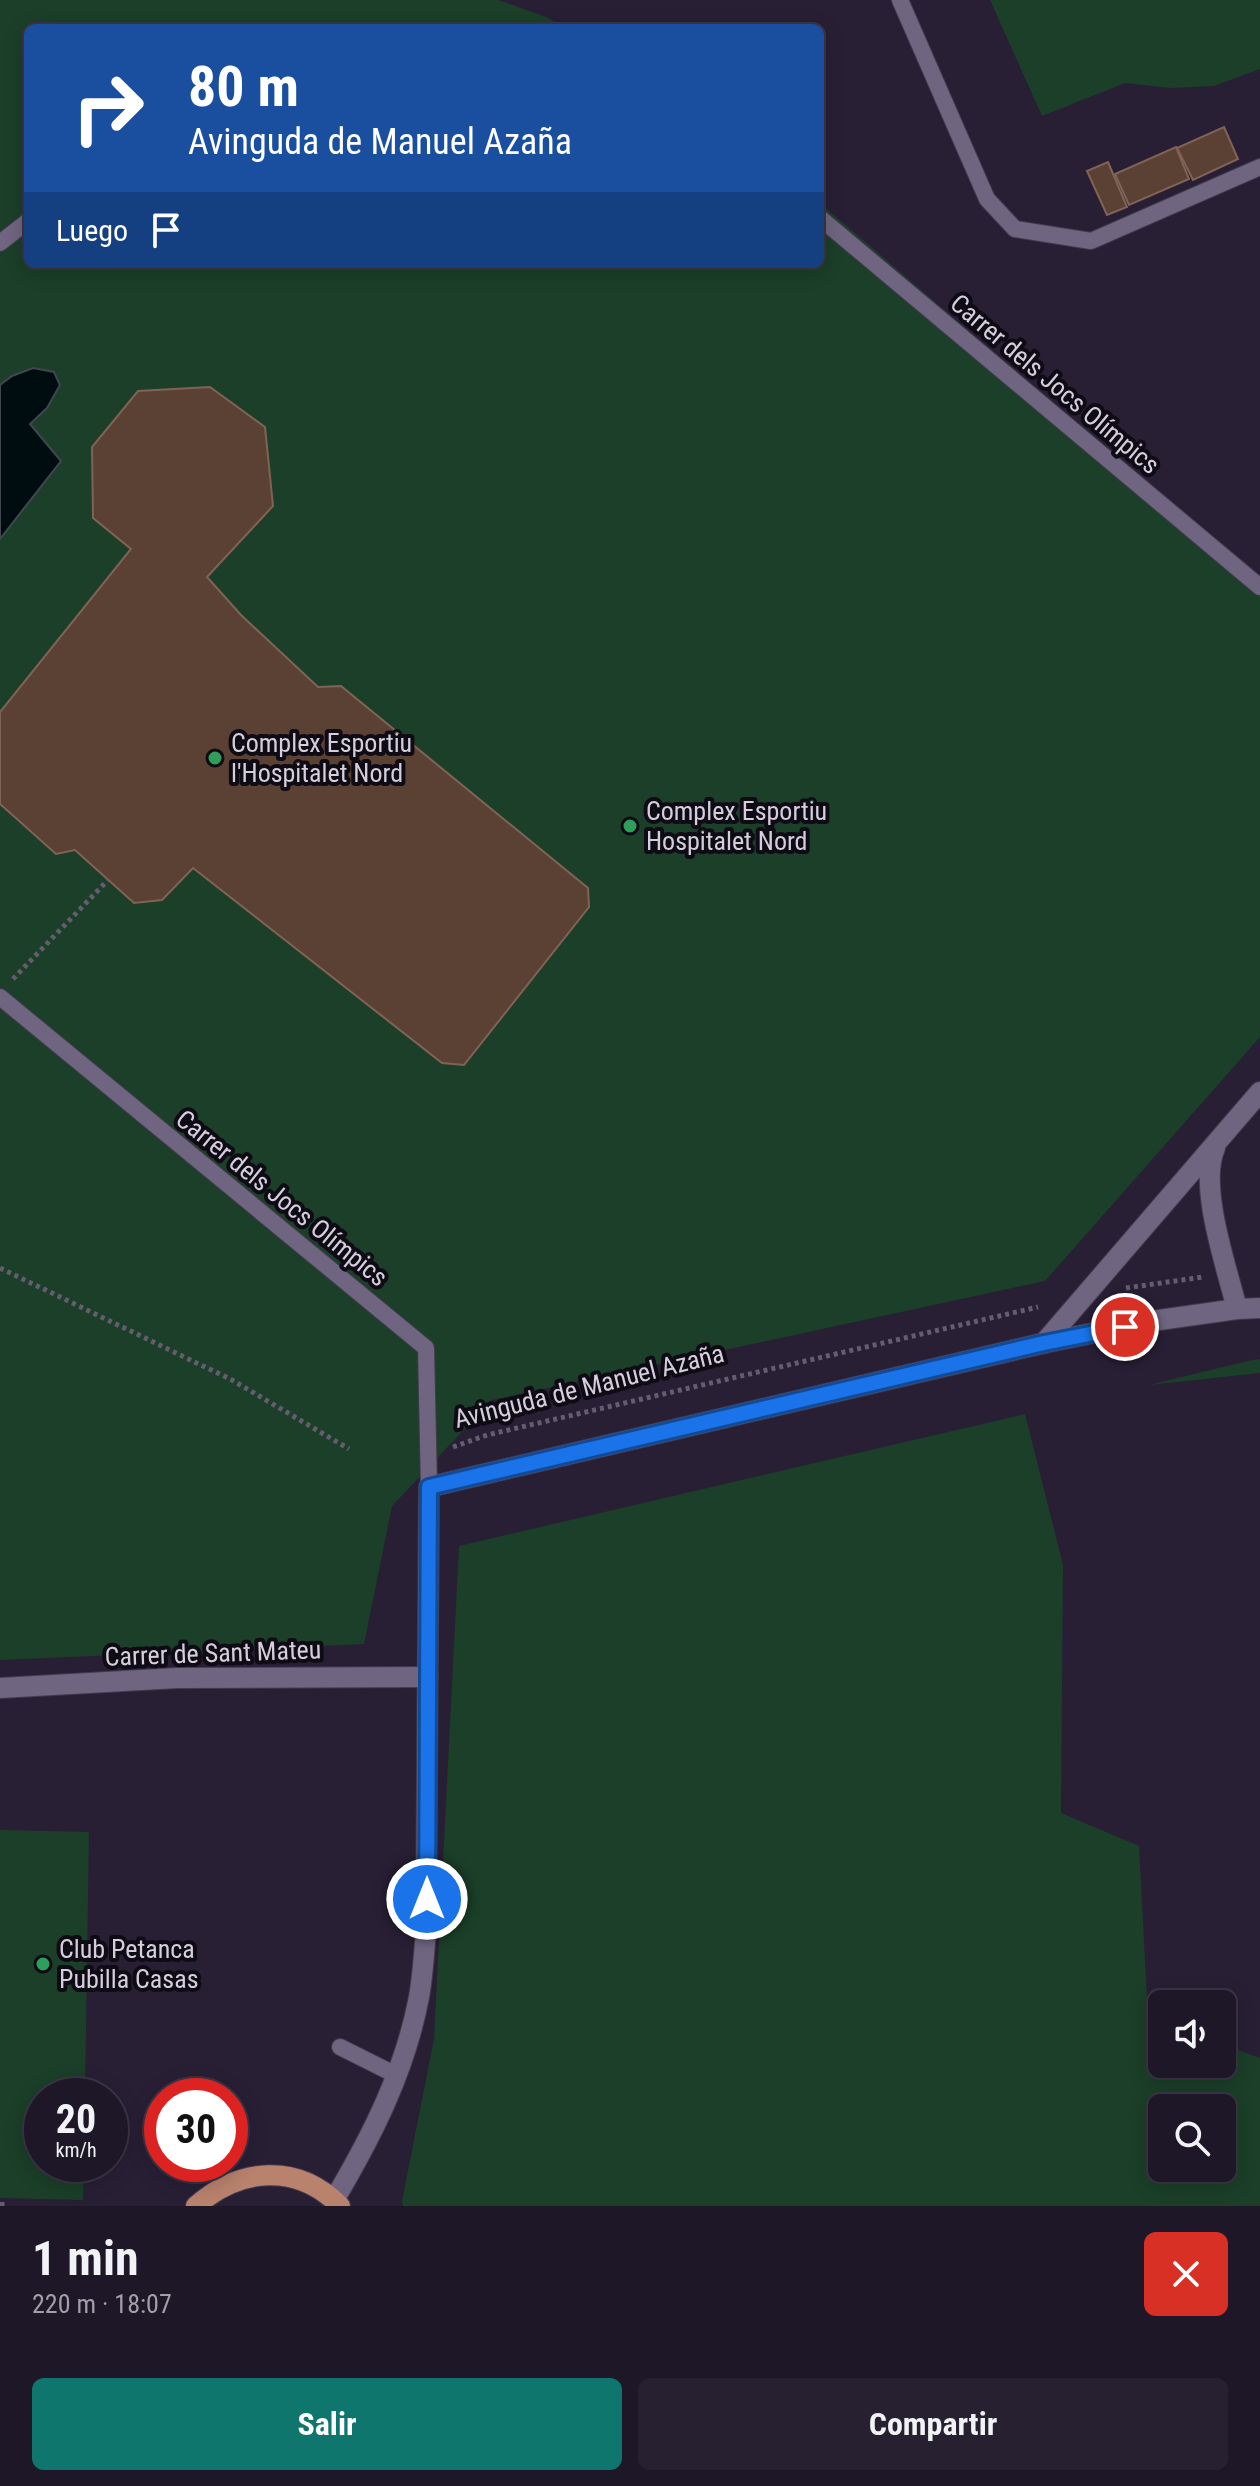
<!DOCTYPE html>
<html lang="es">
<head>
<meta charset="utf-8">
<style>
  body { margin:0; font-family:"Roboto Condensed",sans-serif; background:#262030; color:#f1f3f6; height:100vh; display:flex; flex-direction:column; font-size:30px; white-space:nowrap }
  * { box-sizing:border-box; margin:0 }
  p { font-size:26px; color:#a19fa8 }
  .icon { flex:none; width:44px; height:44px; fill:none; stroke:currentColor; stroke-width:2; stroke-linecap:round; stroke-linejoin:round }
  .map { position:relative; height:2206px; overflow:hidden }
  .sheet { display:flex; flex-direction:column; background:#1e1728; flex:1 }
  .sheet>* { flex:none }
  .hud { position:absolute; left:24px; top:24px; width:800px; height:244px; border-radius:12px; box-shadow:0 4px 20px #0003,0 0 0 2px #3c3645; background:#1a4fa0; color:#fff; overflow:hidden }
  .fabs { position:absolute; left:1148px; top:1990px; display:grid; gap:16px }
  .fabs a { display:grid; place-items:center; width:88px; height:88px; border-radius:12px; background:#1e1728; box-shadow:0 4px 20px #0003,0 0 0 2px #3c3645; font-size:40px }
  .speed { position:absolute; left:24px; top:2078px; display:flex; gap:16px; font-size:40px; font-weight:700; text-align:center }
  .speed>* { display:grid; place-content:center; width:104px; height:104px; border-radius:50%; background:#1e1728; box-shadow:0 4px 20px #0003,0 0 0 2px #3c3645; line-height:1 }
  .speed small { font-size:20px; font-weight:400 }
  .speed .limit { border:12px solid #d22; background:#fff; color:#111 }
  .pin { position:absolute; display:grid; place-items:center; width:68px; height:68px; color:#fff; margin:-34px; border:4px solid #fff; border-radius:50%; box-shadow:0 2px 8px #0007 }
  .me { position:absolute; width:88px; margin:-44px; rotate:0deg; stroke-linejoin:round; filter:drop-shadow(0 0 6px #0008) }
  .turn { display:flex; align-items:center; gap:28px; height:168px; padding:0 32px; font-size:36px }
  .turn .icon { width:104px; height:104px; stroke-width:2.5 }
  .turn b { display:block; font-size:56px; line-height:68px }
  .then { display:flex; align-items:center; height:76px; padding:0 32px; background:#0003; gap:16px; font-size:30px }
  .round { display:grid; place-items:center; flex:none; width:84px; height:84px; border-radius:12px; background:#262030 }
  .overview { display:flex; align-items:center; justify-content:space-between; height:136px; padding:0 32px }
  h1 { font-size:48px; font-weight:700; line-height:60px }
  .action { display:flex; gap:16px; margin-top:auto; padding:16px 32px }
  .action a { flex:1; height:92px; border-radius:12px; background:#0f766e; color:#fff; font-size:32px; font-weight:700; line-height:92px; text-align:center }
  .action a+a { background:#262030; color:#f1f3f6 }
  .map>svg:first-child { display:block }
  .green { fill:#1b3f29; fill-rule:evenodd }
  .water { fill:#000d10; stroke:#40474e; stroke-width:2 }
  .building { fill:#5b4134; stroke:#806355; stroke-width:2 }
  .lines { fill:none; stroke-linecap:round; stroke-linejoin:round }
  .service-casing { stroke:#443b4e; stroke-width:18 }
  .minor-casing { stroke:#443b4e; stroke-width:22 }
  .primary-casing { stroke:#443b4e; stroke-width:22 }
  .path { stroke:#645c6f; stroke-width:5; stroke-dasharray:4 4; stroke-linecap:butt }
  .service { stroke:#6f6580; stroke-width:16 }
  .minor { stroke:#6f6580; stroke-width:20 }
  .primary { stroke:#b9826d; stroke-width:20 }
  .route-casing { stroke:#114b97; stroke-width:20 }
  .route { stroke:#1a73e8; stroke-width:14 }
  .leisure-dot { fill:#2e9e5b; stroke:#0f0b15; stroke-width:3 }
  .labels { text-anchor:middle; stroke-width:8; stroke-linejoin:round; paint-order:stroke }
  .street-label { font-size:26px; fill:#d4cedd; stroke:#0f0b15 }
  .poi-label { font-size:26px; fill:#d4cedd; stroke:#0f0b15; text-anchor:start }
</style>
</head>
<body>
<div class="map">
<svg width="1260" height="2206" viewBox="0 0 1260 2206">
  <rect width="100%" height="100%" fill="#281f35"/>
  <g class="green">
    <polygon points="0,0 498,0 546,17 567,28 28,28 28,264 820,264 820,203 1260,582 1260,1037 1045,1281 492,1400 392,1506 364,1644 0,1660"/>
    <polygon points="990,0 1260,0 1260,69 1214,86 1171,88 1125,83 1042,116"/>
    <polygon points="1260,1359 1260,1373 1149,1385 1252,1360"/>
    <path d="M1025,1414L1063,1565L1061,1813L1139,1846L1148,2017L1162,2022V2064H1222V2044L1260,2058V2206H403L402,2201L434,2039L459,1546ZM1162,2108H1222V2168H1162Z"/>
    <polygon points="0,1830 89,1832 85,2096 42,2096 42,2164 84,2164 83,2200 0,2198"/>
  </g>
  <polygon class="water" points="33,368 54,372 60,385 47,408 30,424 61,461 0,539 0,385 12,376"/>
  <g class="building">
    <polygon points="1224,127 1238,159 1193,180 1177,148"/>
    <polygon points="1176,147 1189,179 1129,205 1115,174"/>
    <polygon points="1108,162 1127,207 1107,215 1087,171"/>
    <polygon points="210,387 265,427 273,506 207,577 241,615 318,687 341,686 588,888 589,907 464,1065 442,1063 193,868 162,900 134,903 75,850 56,854 0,804 0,712 131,549 93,518 92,447 138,391"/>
  </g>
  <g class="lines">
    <defs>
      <g id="service">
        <polyline points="900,0 987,199 1015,229 1091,241 1260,167"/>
        <polyline points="820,218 1260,587"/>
        <polyline points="0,243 28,221"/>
        <polyline points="0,997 426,1348 429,1487"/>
        <polyline points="340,2047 398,2076"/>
      </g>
      <g id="minor">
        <path d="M1215,1148C1198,1186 1227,1268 1237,1309"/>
        <polyline points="1044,1343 1260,1092"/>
        <polyline points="0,1688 177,1678 428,1677"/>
        <path d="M334,2200C372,2136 405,2071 419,1997C423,1975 424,1953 426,1930L429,1487L1044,1343L1152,1321L1237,1309L1260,1308"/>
      </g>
      <path id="primary" d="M196,2206C239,2168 297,2162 340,2206"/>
    </defs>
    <use href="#service" class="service-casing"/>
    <use href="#minor" class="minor-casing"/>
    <use href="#primary" class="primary-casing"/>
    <g class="path">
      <polyline points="13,979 108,880"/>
      <polyline points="0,1268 232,1380 349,1449"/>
      <polyline points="1126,1288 1203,1277"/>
      <polyline points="453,1447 487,1435 1038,1307"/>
      <polyline points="2,2206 2,2198"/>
    </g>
    <use href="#service" class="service"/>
    <use href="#minor" class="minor"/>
    <use href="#primary" class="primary"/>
  </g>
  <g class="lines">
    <defs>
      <polyline id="route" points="427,1899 429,1487 1044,1343 1125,1327"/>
    </defs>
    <use href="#route" class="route-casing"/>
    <use href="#route" class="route"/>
  </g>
  <g class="leisure-dot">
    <circle cx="215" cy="758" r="8"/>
    <circle cx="630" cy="826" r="8"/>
    <circle cx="43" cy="1964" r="8"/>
  </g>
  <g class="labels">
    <g class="street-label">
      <text transform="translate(1055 384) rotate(40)" y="9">Carrer dels Jocs Olímpics</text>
      <text transform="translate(282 1198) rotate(39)" y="9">Carrer dels Jocs Olímpics</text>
      <text transform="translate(589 1386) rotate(-14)" y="9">Avinguda de Manuel Azaña</text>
      <text transform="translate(213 1653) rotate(-2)" y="9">Carrer de Sant Mateu</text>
    </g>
    <g class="poi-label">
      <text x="231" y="752">Complex Esportiu<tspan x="231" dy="30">l'Hospitalet Nord</tspan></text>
      <text x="646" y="820">Complex Esportiu<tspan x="646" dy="30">Hospitalet Nord</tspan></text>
      <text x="59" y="1958">Club Petanca<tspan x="59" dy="30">Pubilla Casas</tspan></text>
    </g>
  </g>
</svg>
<div class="fabs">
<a><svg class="icon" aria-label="sound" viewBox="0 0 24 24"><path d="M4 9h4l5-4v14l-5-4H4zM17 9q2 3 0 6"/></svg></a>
<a><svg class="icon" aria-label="search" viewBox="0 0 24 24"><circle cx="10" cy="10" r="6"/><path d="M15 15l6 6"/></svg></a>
</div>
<div class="speed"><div>20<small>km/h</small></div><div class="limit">30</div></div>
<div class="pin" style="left:1125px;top:1327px;background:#d93025"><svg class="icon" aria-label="arrive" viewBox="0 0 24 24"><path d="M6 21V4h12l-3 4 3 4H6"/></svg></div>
<svg class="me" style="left:427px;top:1899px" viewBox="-20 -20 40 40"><circle r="17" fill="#1a73e8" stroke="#fff" stroke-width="3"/><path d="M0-11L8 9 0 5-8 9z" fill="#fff"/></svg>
<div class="hud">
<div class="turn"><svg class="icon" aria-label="right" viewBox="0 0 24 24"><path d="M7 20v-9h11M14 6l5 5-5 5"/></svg><div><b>80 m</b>Avinguda de Manuel Azaña</div></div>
<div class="then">Luego<svg class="icon" aria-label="arrive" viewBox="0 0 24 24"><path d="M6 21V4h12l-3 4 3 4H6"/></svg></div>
</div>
</div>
<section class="sheet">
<div class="overview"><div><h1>1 min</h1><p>220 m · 18:07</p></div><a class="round" style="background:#d93025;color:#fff"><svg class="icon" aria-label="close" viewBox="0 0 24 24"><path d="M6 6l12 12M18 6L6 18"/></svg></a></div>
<div class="action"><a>Salir</a><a>Compartir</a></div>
</section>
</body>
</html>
